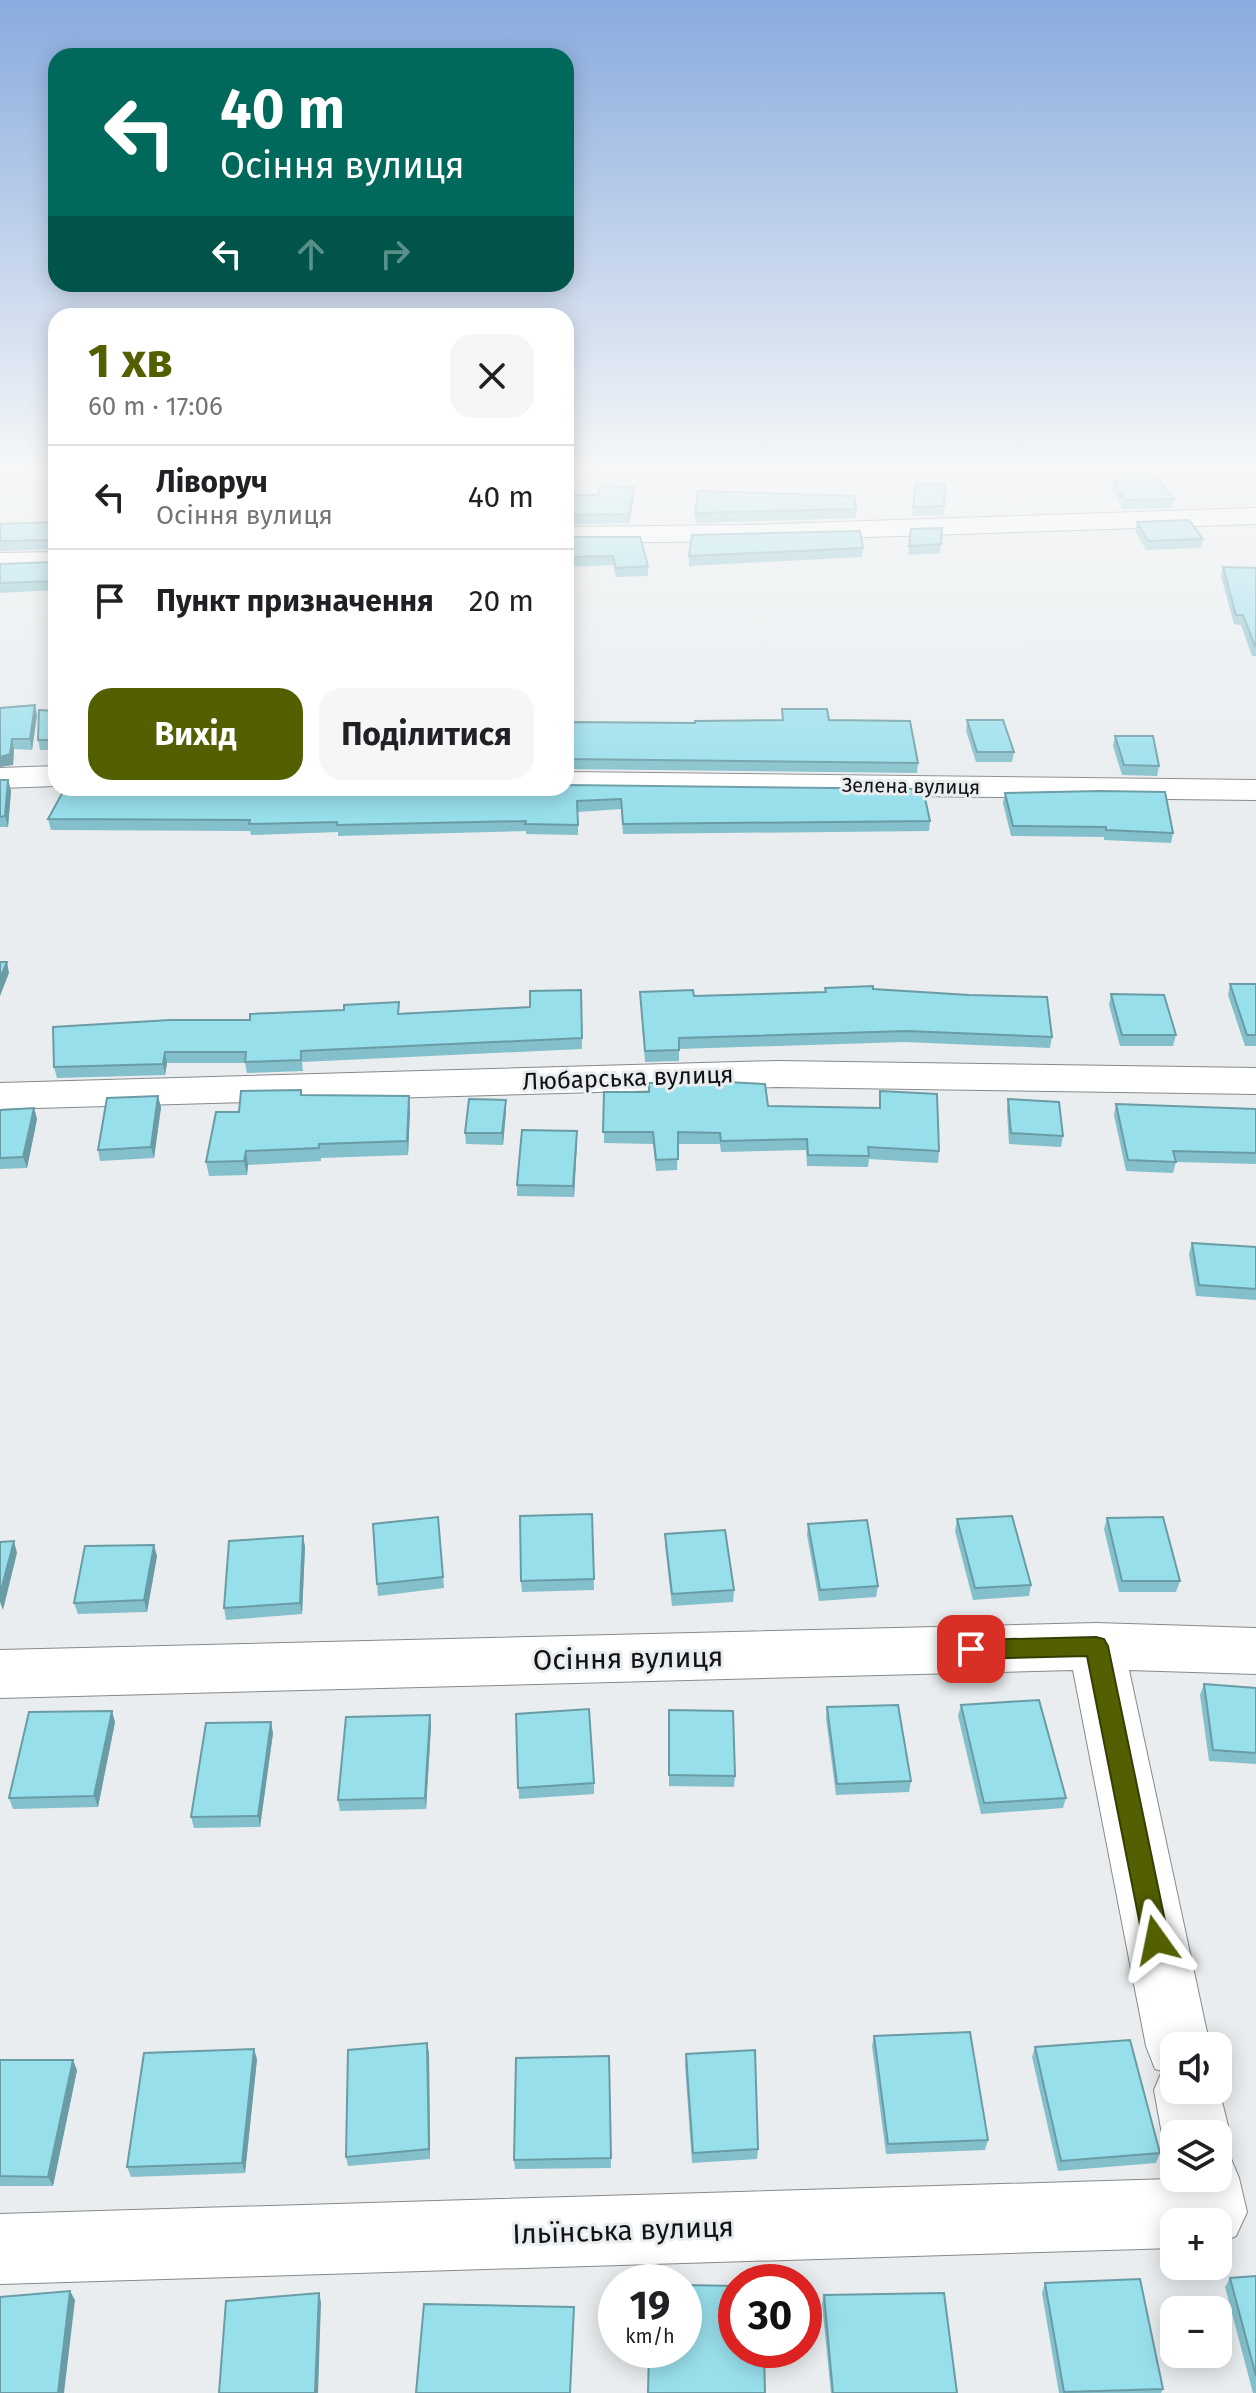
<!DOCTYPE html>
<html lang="uk">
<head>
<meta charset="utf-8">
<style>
  body { margin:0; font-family:"Fira Sans",sans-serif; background:#f6f6f6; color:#202124; height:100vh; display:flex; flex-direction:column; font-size:30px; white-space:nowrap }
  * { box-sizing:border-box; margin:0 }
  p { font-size:26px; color:#757577 }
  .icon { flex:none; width:44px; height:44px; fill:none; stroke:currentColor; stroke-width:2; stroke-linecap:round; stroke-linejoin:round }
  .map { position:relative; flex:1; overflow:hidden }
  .side { position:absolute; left:48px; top:308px; width:526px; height:488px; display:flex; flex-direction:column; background:#fff; border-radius:24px; box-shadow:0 4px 20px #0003 }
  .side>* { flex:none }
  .banner { position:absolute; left:48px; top:48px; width:526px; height:244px; border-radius:24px; box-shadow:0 4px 20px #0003; background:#00695c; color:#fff; overflow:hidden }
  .buttons { position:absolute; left:1160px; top:2032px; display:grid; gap:16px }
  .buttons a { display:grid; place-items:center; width:72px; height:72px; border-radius:16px; background:#fff; box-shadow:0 4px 20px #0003; font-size:40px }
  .speed { position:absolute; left:598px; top:2264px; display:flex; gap:16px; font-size:40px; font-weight:700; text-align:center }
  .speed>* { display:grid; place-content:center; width:104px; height:104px; border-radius:50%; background:#fff; box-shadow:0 4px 20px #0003; line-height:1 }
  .speed small { font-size:20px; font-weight:400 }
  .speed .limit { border:12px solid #d22; background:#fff; color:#111 }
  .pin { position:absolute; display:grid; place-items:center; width:68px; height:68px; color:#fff; margin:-34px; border-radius:16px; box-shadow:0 4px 12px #0006 }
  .me { position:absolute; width:88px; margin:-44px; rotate:348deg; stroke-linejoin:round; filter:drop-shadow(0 0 6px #0008) }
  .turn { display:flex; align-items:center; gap:28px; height:168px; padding:0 40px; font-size:36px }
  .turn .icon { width:104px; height:104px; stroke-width:2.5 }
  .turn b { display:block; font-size:56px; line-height:68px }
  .lanes { display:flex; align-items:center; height:76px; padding:0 40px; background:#0003; justify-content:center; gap:40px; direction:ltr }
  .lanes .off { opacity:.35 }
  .round { display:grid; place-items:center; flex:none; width:84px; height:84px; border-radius:24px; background:#f6f6f6 }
  .summary { display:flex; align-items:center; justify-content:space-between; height:136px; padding:0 40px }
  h1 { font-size:48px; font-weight:700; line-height:60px; color:#535f00 }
  .cta { display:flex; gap:16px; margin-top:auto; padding:16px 40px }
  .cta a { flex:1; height:92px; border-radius:24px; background:#535f00; color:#fff; font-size:32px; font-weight:700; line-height:92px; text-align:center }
  .cta a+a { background:#f6f6f6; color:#202124 }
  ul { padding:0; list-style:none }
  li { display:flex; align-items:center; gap:24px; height:104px; padding:0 40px; border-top:2px solid #e0e0e0 }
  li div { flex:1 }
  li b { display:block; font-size:30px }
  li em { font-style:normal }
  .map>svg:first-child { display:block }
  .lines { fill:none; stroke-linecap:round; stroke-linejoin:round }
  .minor-casing { stroke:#868a8c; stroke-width:2 }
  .minor { fill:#fff; fill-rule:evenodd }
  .wall { fill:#83c0cb }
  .shaded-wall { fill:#6a9ca5 }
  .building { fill:#98dfec; stroke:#6a9ca5; stroke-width:2 }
  .route { fill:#535f00; stroke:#363e00; stroke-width:2 }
  .labels { text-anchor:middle; stroke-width:6; stroke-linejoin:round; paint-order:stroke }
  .far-street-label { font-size:20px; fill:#111213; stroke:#e9edef }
  .street-label { font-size:24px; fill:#111213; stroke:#e9edef }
  .near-street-label { font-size:28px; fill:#111213; stroke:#e9edef }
</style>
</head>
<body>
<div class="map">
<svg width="1256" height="2393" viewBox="0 0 1256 2393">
  <rect width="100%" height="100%" fill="#e9edef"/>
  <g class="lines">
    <defs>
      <g id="minor">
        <polygon points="1256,508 1256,524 746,541 566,543 566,527 746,525"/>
        <polygon points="56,552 56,568 0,571 0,553"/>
        <polygon points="56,766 56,786 0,788 0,768"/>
        <polygon points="566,772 1256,780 1256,800 566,792 554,789 566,788"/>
        <polygon points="777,1061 1256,1068 1256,1094 777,1087 0,1109 0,1083"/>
        <polygon points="1096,1623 1256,1628 1256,1674 1129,1670 1210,2046 1174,2046 1174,2090 1218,2090 1218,2085 1230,2134 1222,2151 1229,2154 1239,2178 1247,2212 1236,2236 1218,2244 1218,2222 1174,2222 1174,2248 0,2284 0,2214 1171,2179 1174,2170 1174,2178 1218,2178 1218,2134 1174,2134 1174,2158 1162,2134 1154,2090 1162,2071 1155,2069 1146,2046 1073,1670 0,1698 0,1650"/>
      </g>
    </defs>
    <use href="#minor" class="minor-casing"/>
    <use href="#minor" class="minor"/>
  </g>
  <g class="wall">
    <polygon points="1113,481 1174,499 1172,508 1123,509 1112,490"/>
    <polygon points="916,483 945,485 943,515 912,516"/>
    <polygon points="566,495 634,496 629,523 566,524"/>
    <polygon points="856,509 856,518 695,523 695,513"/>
    <polygon points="56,522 56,549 0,551 0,524"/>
    <polygon points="1137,522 1203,539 1201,548 1146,550 1135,531"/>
    <polygon points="942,528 940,553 908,555 911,529"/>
    <polygon points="566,537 648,566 648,576 616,577 613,565 566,567"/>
    <polygon points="863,548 862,557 689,566 689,556"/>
    <polygon points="56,560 56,590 0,593 0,564 54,562"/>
    <polygon points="1223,567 1256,568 1256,656 1252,656 1241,625 1234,624 1221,576"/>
    <polygon points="0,708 37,715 32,750 14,749 13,765"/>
    <polygon points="782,709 829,720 918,763 917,773 566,769 566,722 695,723 782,720"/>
    <polygon points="56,711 56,750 40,750 38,740"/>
    <polygon points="967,720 1014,752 1012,762 976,762 966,731"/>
    <polygon points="1115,736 1159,766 1157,776 1122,775 1113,746"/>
    <polygon points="0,780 8,780 11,791 8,827 0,827"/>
    <polygon points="566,788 930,821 929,831 623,834 621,809 578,812 578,835 526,834 526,831 338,836 338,832 251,835 250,831 51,830 48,819"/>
    <polygon points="1005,793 1173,833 1171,843 1104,840 1104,837 1011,836 1003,803"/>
    <polygon points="1230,984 1256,984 1256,1046 1245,1046 1228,995"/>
    <polygon points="825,988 873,989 1052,1037 1050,1048 904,1042 679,1049 679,1061 645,1062 640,992 694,996 825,992"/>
    <polygon points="581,990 582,1049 302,1062 303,1071 247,1073 245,1063 167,1063 165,1075 57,1078 54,1067 250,1020 530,1007"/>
    <polygon points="1111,994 1176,1035 1173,1046 1120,1046 1109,1005"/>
    <polygon points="649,1083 768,1106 879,1108 880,1091 939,1151 938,1163 869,1159 868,1167 807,1166 806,1150 721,1152 720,1144 678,1144 677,1170 656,1171 653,1144 604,1143 604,1092 648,1092"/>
    <polygon points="302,1095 410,1110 408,1155 321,1158 321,1161 248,1165 247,1175 209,1176 206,1162 239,1112"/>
    <polygon points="1008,1099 1063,1136 1061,1147 1009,1144 1007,1110"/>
    <polygon points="1116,1104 1256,1109 1256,1164 1176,1162 1173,1173 1126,1171 1114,1115"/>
    <polygon points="161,1107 154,1158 100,1161 98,1150"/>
    <polygon points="34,1108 37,1119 27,1168 0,1169 0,1110"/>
    <polygon points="506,1111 503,1145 466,1144 465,1133"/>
    <polygon points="577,1142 574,1197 517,1196 517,1185"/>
    <polygon points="1192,1243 1256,1247 1256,1300 1196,1296 1189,1254"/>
    <polygon points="592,1514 594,1590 522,1592 521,1581"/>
    <polygon points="438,1517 444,1588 378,1596 377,1584"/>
    <polygon points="1107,1518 1180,1581 1176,1592 1119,1592 1104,1529"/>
    <polygon points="957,1519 1031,1585 1029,1596 973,1600 955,1531"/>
    <polygon points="808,1524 878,1586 876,1597 819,1601 807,1535"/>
    <polygon points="665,1534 734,1590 733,1602 672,1606 665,1545"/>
    <polygon points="303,1536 305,1547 302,1614 226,1620 224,1608"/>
    <polygon points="157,1556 147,1612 78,1614 74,1603"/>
    <polygon points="1204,1684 1256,1688 1256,1764 1209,1761 1200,1695"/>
    <polygon points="961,1705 1066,1798 1063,1808 981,1814 958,1716"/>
    <polygon points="827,1707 911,1781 909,1792 836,1795 826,1718"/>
    <polygon points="669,1710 735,1776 734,1787 669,1786"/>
    <polygon points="516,1714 594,1783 594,1794 519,1799"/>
    <polygon points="430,1715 431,1726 426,1809 340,1811 338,1800"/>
    <polygon points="115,1722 98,1807 13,1809 9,1798"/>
    <polygon points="273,1733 260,1827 194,1828 191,1817"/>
    <polygon points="874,2036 988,2140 985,2150 886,2154 872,2046"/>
    <polygon points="1035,2047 1160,2153 1156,2163 1058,2171 1032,2057"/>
    <polygon points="429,2053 430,2159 348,2166 346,2157"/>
    <polygon points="686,2054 758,2149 757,2159 692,2163 685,2065"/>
    <polygon points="609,2056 611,2168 515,2169 514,2160"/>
    <polygon points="257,2059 245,2173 131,2177 127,2167"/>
    <polygon points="0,2060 77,2070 53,2186 0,2186"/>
    <polygon points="1256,2276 1256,2393 1253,2393 1225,2287 1230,2278"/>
    <polygon points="1045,2283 1163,2389 1161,2393 1059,2393 1042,2293"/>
    <polygon points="824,2295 957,2393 831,2393 822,2304"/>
  </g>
  <g class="shaded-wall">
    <polygon points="634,487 634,496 629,523 629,514"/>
    <polygon points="35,705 37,715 32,750 30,739"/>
    <polygon points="12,739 14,749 13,765 0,767 0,757"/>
    <polygon points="8,780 11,791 8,827 5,816"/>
    <polygon points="7,962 9,973 0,996 0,978"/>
    <polygon points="165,1052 167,1063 165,1075 163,1064"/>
    <polygon points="158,1096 161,1107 154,1158 151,1147"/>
    <polygon points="409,1096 410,1110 408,1155 407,1141"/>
    <polygon points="506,1100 506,1111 503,1145 502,1133"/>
    <polygon points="34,1108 37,1119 27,1168 23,1157"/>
    <polygon points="577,1131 577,1142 574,1197 573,1186"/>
    <polygon points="246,1151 248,1165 247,1175 244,1161"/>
    <polygon points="303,1536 305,1547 302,1614 300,1603"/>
    <polygon points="14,1541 17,1553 3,1610 0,1602 0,1594"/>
    <polygon points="154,1545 157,1556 147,1612 144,1600"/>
    <polygon points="112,1711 115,1722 98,1807 94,1796"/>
    <polygon points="430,1715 431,1726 426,1809 425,1798"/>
    <polygon points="271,1722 273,1733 260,1827 258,1816"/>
    <polygon points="427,2043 429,2053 430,2159 429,2149"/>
    <polygon points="254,2049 257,2059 245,2173 242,2163"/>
    <polygon points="73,2060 77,2070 53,2186 48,2177"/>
    <polygon points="70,2291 75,2300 64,2393 58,2393"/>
    <polygon points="319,2293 321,2302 318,2393 315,2393"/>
  </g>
  <g class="building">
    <polygon points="1160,480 1174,499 1124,500 1113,481"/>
    <polygon points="916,483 945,485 944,506 913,507"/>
    <polygon points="600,486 634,487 629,514 566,515 566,495 598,495"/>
    <polygon points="698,491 854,496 856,509 695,513"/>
    <polygon points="1189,520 1203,539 1148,541 1137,522"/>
    <polygon points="56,522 56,542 54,540 0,541 0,524"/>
    <polygon points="942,528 941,544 909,546 911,529"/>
    <polygon points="860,531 863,548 689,556 692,535"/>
    <polygon points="566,537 640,537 648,566 616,568 613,556 566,557"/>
    <polygon points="56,560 56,581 0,583 0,564 54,562"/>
    <polygon points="1223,567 1256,568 1256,646 1255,646 1243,615 1236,615"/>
    <polygon points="35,705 30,739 12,739 10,754 0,757 0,708"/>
    <polygon points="782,709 827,709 829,720 910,721 918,763 566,759 566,722 695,723 695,721 783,720"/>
    <polygon points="39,710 56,711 56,740 38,740"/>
    <polygon points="967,720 1003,720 1014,752 977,752"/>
    <polygon points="1115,736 1153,736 1159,766 1124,765"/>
    <polygon points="0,780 8,780 5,816 0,817"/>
    <polygon points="566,785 923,789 930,821 623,824 621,799 577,801 578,825 525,824 526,821 337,825 337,822 249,824 250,820 48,819 65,788 566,788"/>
    <polygon points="1100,791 1165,792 1173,833 1106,830 1106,827 1013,826 1005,793"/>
    <polygon points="0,962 7,962 0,978"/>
    <polygon points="1230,984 1256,984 1256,1035 1247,1035"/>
    <polygon points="873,986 873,989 969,995 1047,997 1052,1037 906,1031 679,1038 679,1050 645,1051 640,992 693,990 694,996 826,992 825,988"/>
    <polygon points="581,990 582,1038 301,1051 301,1060 245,1062 246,1052 165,1052 163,1064 54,1067 53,1027 170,1020 250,1020 250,1014 344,1010 344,1005 399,1002 398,1014 530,1007 530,991"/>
    <polygon points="1111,994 1164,995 1176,1035 1122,1035"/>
    <polygon points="709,1081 765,1084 768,1106 880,1108 880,1091 937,1094 939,1151 868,1147 869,1156 808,1155 807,1139 721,1141 720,1133 678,1132 678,1159 656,1160 653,1132 603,1132 604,1092 649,1092 649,1083"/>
    <polygon points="301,1090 301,1095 409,1096 407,1141 319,1144 319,1148 246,1151 244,1161 206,1162 216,1112 239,1112 241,1091"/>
    <polygon points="158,1096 151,1147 98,1150 107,1098"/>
    <polygon points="469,1099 506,1100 502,1133 465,1133"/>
    <polygon points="1008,1099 1059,1102 1063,1136 1011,1133"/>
    <polygon points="1116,1104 1256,1109 1256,1153 1173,1151 1176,1162 1128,1160"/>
    <polygon points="34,1108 23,1157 0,1158 0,1110"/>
    <polygon points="522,1130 577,1131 573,1186 517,1185"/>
    <polygon points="1192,1243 1256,1247 1256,1289 1199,1285"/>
    <polygon points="592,1514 594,1579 521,1581 520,1516"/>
    <polygon points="1012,1516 1031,1585 975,1588 957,1519"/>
    <polygon points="438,1517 443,1577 377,1584 373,1524"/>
    <polygon points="1163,1517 1180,1581 1122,1581 1107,1518"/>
    <polygon points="867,1520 878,1586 820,1590 808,1524"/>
    <polygon points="725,1530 734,1590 672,1594 665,1534"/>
    <polygon points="303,1536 300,1603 224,1608 229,1541"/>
    <polygon points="14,1541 0,1594 0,1542"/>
    <polygon points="154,1545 144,1600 74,1603 85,1546"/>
    <polygon points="1204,1684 1256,1688 1256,1753 1213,1750"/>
    <polygon points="1039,1700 1066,1798 984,1803 961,1705"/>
    <polygon points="898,1705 911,1781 837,1784 827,1707"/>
    <polygon points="589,1709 594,1783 518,1788 516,1714"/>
    <polygon points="669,1710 733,1711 735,1776 669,1775"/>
    <polygon points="112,1711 94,1796 9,1798 29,1712"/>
    <polygon points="430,1715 425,1798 338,1800 346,1717"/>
    <polygon points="271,1722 258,1816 191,1817 206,1723"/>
    <polygon points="970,2032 988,2140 888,2144 874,2036"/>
    <polygon points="1130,2040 1160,2153 1061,2161 1035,2047"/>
    <polygon points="427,2043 429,2149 346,2157 348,2050"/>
    <polygon points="254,2049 242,2163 127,2167 144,2053"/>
    <polygon points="755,2050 758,2149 693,2153 686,2054"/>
    <polygon points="609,2056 611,2158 514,2160 516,2058"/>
    <polygon points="0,2060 73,2060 48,2177 0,2176"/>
    <polygon points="1256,2276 1256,2376 1230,2278"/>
    <polygon points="1140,2279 1163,2389 1064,2392 1045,2283"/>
    <polygon points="684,2285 736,2286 736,2350 764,2350 765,2393 648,2393 649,2350 684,2350"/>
    <polygon points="70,2291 58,2393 0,2393 0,2297"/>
    <polygon points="319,2293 315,2393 219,2393 226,2301"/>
    <polygon points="944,2293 957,2393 833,2393 824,2295"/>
    <polygon points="424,2304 574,2307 570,2393 416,2393"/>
  </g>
  <linearGradient id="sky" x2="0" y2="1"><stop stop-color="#89abde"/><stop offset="0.58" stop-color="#f5f7f8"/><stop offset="1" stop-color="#f5f7f8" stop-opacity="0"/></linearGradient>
  <rect width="1256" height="802" fill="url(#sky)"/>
  <polygon class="route" points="1096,1637 1104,1639 1108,1646 1169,1940 1165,1949 1156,1952 1147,1949 1143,1940 1087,1656 971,1659 963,1656 960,1649 963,1642 971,1640"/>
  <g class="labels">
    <g class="far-street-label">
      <text transform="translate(911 786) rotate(1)" y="7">Зелена вулиця</text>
    </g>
    <g class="street-label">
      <text transform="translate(628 1078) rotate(-2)" y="8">Любарська вулиця</text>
    </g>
    <g class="near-street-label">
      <text transform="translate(628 1658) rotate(-1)" y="10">Осіння вулиця</text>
      <text transform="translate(623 2230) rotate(-2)" y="10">Ільїнська вулиця</text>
    </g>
  </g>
</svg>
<div class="buttons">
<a><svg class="icon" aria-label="sound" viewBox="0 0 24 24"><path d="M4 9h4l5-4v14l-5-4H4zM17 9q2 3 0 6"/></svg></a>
<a><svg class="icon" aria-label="layers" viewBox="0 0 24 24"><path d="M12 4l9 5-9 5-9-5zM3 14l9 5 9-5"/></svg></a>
<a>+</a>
<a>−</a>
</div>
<div class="speed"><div>19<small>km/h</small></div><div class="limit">30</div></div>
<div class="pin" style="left:971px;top:1649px;background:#d93025"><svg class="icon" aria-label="arrive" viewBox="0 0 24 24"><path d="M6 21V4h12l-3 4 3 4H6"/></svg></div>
<svg class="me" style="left:1156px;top:1940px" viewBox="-20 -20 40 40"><path d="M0-17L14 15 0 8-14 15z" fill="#535f00" stroke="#fff" stroke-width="4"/></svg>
<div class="banner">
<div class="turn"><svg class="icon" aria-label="left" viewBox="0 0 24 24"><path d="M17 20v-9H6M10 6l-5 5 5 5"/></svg><div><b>40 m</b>Осіння вулиця</div></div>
<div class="lanes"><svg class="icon" aria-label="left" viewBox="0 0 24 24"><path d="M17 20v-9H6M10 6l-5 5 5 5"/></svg><svg class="icon off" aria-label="ahead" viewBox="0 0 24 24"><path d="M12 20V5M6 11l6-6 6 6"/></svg><svg class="icon off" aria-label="right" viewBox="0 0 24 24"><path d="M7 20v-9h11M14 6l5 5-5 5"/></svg></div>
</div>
<section class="side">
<div class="summary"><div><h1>1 хв</h1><p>60 m · 17:06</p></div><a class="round"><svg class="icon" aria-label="close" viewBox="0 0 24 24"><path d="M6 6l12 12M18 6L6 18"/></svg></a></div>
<ul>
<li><svg class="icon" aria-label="left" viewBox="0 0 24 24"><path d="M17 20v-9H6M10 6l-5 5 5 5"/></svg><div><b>Ліворуч</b><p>Осіння вулиця</p></div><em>40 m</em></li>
<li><svg class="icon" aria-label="arrive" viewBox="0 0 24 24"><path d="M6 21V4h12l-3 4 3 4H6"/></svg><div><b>Пункт призначення</b></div><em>20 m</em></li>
</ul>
<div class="cta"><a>Вихід</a><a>Поділитися</a></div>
</section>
</div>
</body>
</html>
